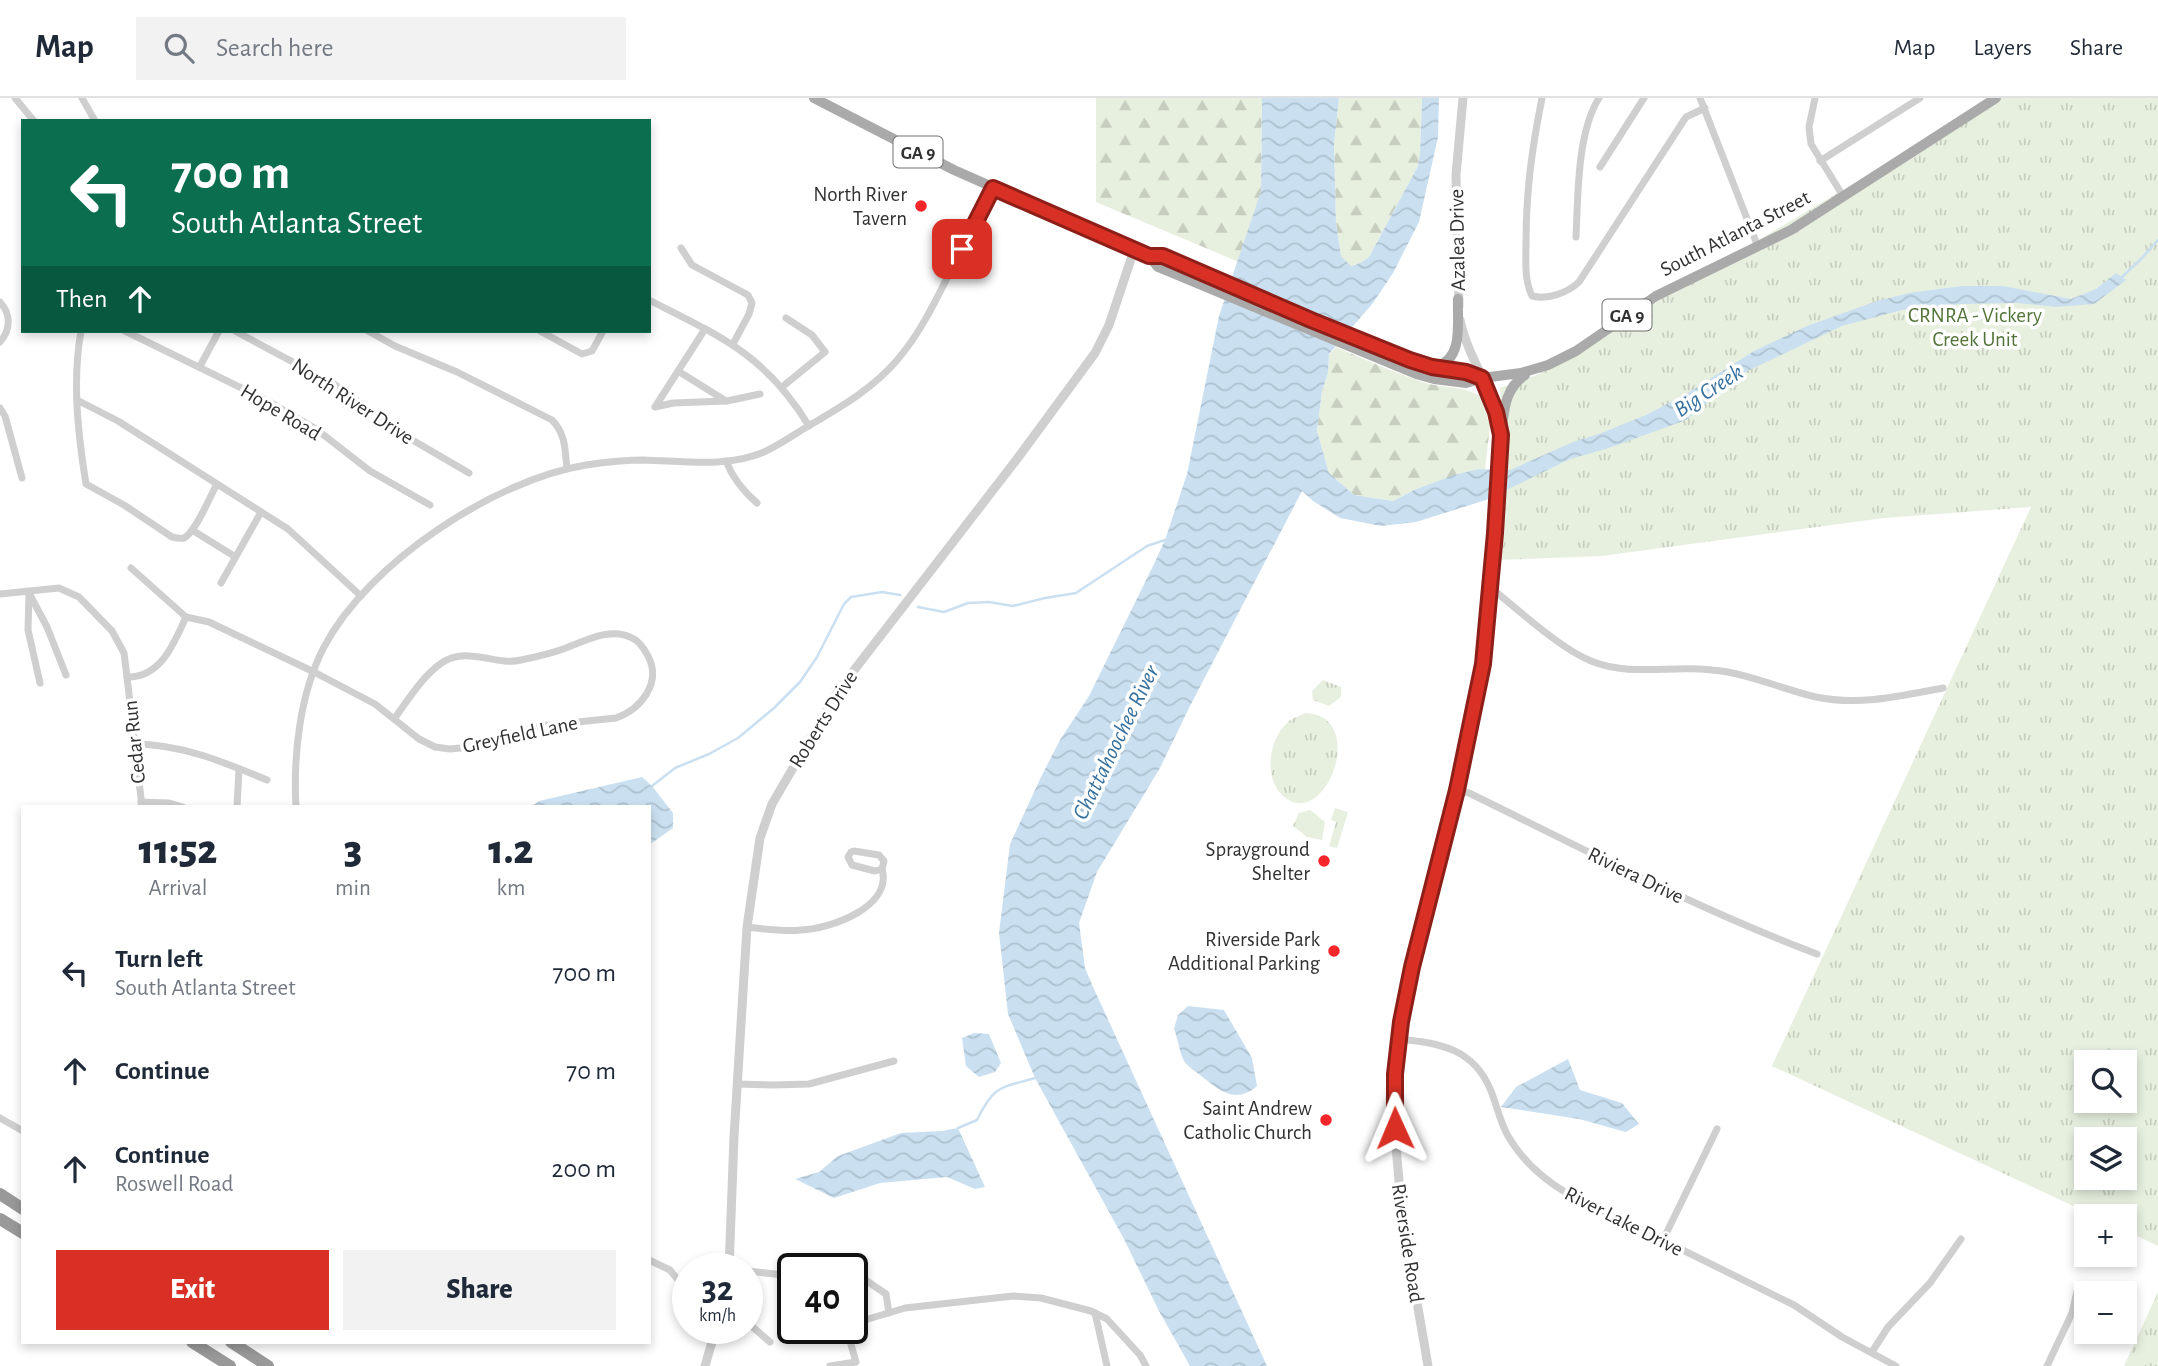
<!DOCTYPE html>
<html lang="en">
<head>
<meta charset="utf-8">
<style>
  body { margin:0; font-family:"Alegreya Sans",sans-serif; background:#f2f2f3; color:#1f2937; height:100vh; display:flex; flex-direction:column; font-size:26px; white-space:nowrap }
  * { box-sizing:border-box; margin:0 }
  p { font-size:23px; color:#747a83 }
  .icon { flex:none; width:38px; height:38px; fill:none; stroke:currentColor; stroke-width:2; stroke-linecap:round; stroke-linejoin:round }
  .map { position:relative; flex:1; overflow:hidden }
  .side { position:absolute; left:21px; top:707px; width:630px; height:539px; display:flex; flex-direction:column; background:#fff; border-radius:0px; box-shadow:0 4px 10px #0003 }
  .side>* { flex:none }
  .top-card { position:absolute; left:21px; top:21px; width:630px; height:214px; border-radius:0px; box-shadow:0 4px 10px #0003; background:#0b6e4f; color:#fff; overflow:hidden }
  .buttons { position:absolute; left:2074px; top:952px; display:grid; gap:14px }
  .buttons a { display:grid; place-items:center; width:63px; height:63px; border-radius:0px; background:#fff; box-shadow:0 4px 10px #0003; font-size:35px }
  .speed { position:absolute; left:672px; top:1155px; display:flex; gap:14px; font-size:35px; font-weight:700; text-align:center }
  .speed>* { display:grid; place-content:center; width:91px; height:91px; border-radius:50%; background:#fff; box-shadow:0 4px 10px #0003; line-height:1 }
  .speed small { font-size:18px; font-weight:400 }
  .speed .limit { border:4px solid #111; border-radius:10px; background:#fff; color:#111 }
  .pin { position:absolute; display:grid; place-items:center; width:60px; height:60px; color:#fff; margin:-30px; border-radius:14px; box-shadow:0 4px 10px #0006 }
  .me { position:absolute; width:77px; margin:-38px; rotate:359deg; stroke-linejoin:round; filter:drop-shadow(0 0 5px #0008) }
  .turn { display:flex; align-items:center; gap:24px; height:147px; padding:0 35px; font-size:32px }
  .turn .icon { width:91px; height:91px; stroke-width:2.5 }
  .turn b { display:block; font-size:49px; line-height:60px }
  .then { display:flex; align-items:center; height:66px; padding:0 35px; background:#0003; gap:14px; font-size:26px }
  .eta { display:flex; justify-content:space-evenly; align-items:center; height:119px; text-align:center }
  .eta b { font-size:42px; font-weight:800; line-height:49px }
  .action { display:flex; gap:14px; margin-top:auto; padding:14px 35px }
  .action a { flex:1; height:80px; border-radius:0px; background:#d93025; color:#fff; font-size:28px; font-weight:800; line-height:80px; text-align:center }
  .action a+a { background:#f2f2f3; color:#1f2937 }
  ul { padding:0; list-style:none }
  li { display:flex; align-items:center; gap:21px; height:98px; padding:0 35px }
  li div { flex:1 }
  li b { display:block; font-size:26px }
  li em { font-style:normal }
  header { display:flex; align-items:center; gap:42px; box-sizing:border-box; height:98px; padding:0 35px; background:#fff; border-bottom:2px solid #e0e1e3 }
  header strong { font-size:33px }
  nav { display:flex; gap:38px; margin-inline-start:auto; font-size:24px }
  .search { width:490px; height:63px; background:#f2f2f3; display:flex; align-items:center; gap:18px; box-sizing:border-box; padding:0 24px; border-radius:0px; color:#747a83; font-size:26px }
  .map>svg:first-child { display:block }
  .grass { fill:url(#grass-tufts); fill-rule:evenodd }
  .forest { fill:url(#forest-firs) }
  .water { fill:url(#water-waves) }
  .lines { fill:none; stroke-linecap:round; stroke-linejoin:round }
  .stream { stroke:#cae0f1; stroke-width:2.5 }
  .minor { stroke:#cfcfcf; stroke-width:7 }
  .tertiary { stroke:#cfcfcf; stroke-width:9 }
  .primary { stroke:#aaa; stroke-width:10 }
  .motorway { stroke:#999; stroke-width:12 }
  .route-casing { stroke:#8d1f18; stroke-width:18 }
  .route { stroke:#d93025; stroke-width:12 }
  .poi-dot { fill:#f7262b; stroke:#fff; stroke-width:2.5 }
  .labels { text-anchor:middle; stroke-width:7; stroke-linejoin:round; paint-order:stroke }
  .shield { fill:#fff; stroke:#707070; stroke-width:2 }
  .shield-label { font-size:19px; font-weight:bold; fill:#323232 }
  .poi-label { font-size:21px; fill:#323232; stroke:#fff; text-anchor:end }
  .street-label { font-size:21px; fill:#323232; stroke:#fff }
  .park-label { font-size:21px; fill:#527339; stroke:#fff }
  .water-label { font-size:23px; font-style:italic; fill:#36719e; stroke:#fff }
</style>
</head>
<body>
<header>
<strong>Map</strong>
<div class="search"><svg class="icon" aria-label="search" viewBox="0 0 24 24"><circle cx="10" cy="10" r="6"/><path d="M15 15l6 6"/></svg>Search here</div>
<nav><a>Map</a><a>Layers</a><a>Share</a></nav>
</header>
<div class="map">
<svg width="2158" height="1268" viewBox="0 0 2158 1268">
  <defs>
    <pattern id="grass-tufts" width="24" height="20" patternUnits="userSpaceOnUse" patternTransform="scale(1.75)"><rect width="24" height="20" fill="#e7f0df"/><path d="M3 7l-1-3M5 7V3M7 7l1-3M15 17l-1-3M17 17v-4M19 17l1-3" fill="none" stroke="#c7cec0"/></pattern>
    <pattern id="forest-firs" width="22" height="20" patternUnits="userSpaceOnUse" patternTransform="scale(1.75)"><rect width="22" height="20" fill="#e7f0df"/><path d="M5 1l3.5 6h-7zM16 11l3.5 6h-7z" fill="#c7cec0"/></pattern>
    <pattern id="water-waves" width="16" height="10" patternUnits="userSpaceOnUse" patternTransform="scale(1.75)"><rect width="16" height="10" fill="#cae0f1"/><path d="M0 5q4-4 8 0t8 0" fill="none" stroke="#aec1cf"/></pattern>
  </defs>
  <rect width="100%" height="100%" fill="#fff"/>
  <g class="grass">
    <path d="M1997,0H2158V1148L2125,1132L2124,1118H2095L1772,968L2031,409L1884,420L1602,458L1497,462L1506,346L1500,290L1539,276L1606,233ZM2086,964H2124V1003H2086ZM2086,1041H2124V1080H2086Z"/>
    <polygon points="1323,582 1341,589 1341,599 1329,608 1313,602 1312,593"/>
    <path d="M1305,615C1370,617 1325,735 1283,698C1264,681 1268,642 1287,625C1292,620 1299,618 1305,615Z"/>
    <polygon points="1335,710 1348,714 1337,750 1329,748 1336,724 1331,722"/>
    <polygon points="1310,712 1325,724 1322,742 1307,739 1293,728 1299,715"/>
    <polygon points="2158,1194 2158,1268 2124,1268"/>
  </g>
  <g class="forest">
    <polygon points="1096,0 1262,0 1261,93 1239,164 1096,104"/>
    <polygon points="1339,0 1422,0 1420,55 1418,68 1369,159 1360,165 1350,168 1341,158 1336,125 1334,47"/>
    <path d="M1336,249C1364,261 1393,274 1422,284C1441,290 1464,288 1480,298L1490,328L1485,372L1479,371L1414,392L1393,403L1354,397L1329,375L1317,333L1322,293L1328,275L1329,257Z"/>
  </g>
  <g class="water">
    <polygon points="1262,0 1339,0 1334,47 1336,125 1341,158 1351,168 1360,165 1369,159 1418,68 1420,55 1422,0 1439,0 1438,39 1419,124 1393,175 1373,205 1329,256 1328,275 1322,293 1317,333 1329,375 1354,397 1393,403 1414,392 1454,377 1479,371 1510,372 1573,344 1599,336 1646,317 1686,296 1754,253 1807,228 1877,203 1909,195 1962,188 2003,188 2071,201 2096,191 2116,175 2126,182 2094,206 2056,209 2018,205 1961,206 1902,212 1842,228 1741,276 1686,322 1609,350 1570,361 1486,402 1416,424 1381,428 1340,420 1313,403 1302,393 1190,608 1160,670 1097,774 1079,825 1085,870 1094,891 1267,1268 1190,1268 1159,1213 1124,1141 1035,980 1008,916 999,835 1010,746 1041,679 1060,642 1089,598 1154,466 1165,442 1187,376 1219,218 1261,93"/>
    <polygon points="642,679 652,688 673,715 673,730 649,747 649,709 531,709 539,703"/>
    <path d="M1188,908L1224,912L1252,960L1257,988C1235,1007 1219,992 1200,977C1195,973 1187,968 1184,963C1179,953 1178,941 1174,931L1178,917Z"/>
    <polygon points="974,935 989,936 1001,965 995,974 979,979 966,968 962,940"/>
    <polygon points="1568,961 1580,992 1622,1005 1639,1026 1626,1034 1579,1021 1501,1009 1516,989"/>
    <polygon points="958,1030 985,1089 975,1091 947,1079 880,1085 834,1100 795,1081 819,1074 838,1058 901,1035 942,1033"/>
  </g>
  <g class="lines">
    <g class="stream">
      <polyline points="2121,180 2142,160 2158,142"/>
      <polyline points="918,509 944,514 968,505 989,504 1013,508 1045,500 1076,495 1147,448 1165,442"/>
      <polyline points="652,688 675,670 709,656 738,640 774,610 800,584 817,559 844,506 851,499 882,494 900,497"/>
      <path d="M958,1030L977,1022C994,987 1000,990 1035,980"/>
    </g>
    <g class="minor">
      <polyline points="15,0 34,23"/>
      <polyline points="82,0 95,23"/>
      <path d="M1542,0C1532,50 1526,93 1526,145C1526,162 1524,182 1532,198C1548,202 1567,195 1579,184L1686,19L1705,10"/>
      <polyline points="1700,0 1758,149"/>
      <polyline points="1815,0 1809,29 1811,46 1843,98"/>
      <polyline points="1820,63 1920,0"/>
      <polyline points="1600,69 1644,0"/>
      <path d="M1576,139C1578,98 1577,35 1599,0"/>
      <polyline points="681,150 692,167 748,197 752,205 749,216 733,246"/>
      <path d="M649,202C720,238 766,257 809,328"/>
      <path d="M0,204C11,216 11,231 0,244"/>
      <polyline points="705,231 655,309 673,305 727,303 760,296"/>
      <path d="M81,233C72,283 78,336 86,386L124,407L172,439C176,440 180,441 184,440C196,434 210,398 217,386"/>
      <polyline points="125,233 268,303 316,331 370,373 430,407"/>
      <polyline points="235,233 334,286 409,340 469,375"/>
      <path d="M368,233L395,248L457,274L552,322C566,336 565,353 567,371"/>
      <polyline points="540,233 582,256 592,253 603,233"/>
      <polyline points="200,268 219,233"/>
      <polyline points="678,273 726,303"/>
      <polyline points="782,289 825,254 812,237 786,220"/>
      <polyline points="77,302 118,323 288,431 361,498"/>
      <polyline points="0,310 5,318 22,380"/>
      <path d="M726,363C733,381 743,393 757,405"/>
      <polyline points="192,432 234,458"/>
      <path d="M131,470L186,519L209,524L314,574L375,606L419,641L435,649L450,651L471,649L539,628L616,620C641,611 662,585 648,558C644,550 638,542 630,539C609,529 583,544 563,551C550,556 535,559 521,562C495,568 468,548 443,564C423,577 408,602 394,621"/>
      <polyline points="221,485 261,414"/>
      <path d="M1491,490C1519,512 1559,550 1591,563C1630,579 1672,567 1712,572C1748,575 1781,591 1816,599C1859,608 1901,598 1943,590"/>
      <polyline points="29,494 28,532 40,585"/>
      <polyline points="29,495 47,529 66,577"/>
      <path d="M0,496L59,490L79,499L112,533L124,555L127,579C161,580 174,545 186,519"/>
      <polyline points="127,579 142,709"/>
      <path d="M134,646C181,646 224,664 267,682"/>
      <path d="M1457,692L1469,695C1584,751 1697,811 1817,856"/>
      <polyline points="141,704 169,705 183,709"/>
      <polyline points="237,709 239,671"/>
      <path d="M296,709C293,657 300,595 324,549C368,465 494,382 586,367C606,364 625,362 644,362C683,363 728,370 764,354C779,347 792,338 805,330C839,310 873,291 898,261C921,234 936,202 952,170C965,143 979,117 993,90"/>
      <polygon points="854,753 879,757 884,763 882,771 875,773 852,767 848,759 851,754"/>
      <path d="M747,829C765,831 784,834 801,832C830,831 893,809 882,771"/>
      <path d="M1398,941C1439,945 1474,950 1491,993C1497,1008 1500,1024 1508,1038C1522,1062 1542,1080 1565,1094L1794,1207L1842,1239L1896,1268"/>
      <polyline points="737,986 773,987 809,986 894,963"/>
      <polyline points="0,1020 23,1033"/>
      <polyline points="1663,1142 1717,1031"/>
      <polyline points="649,1162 670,1172 688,1194"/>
      <polyline points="747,1173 793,1178"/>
      <polyline points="852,1181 867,1183 886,1196 889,1215"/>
      <polyline points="1095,1215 1107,1268"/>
      <polyline points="747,1224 770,1244"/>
      <polyline points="852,1229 858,1224 905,1210 1013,1198 1041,1200 1091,1213 1107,1221 1140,1257 1146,1268"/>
      <polyline points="1872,1254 1888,1229 1930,1185 1961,1141"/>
      <polyline points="830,1268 856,1264 847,1233 850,1230"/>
      <polyline points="2047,1268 2072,1215 2078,1189"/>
    </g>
    <g class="tertiary">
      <polyline points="1459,208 1456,77 1463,0"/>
      <polyline points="729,1171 734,1039 747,829 760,740 772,706 838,593 1017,361 1095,255 1109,227 1134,152"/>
      <polyline points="705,1268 716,1230"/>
      <path d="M1428,1268C1410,1160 1386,1053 1398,944C1403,901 1414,859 1425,818C1436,776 1446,735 1457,693C1481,607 1490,518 1496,429C1498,399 1503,367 1501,338C1498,297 1468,262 1460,222"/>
    </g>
    <g class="primary">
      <polyline points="814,0 954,72 1149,158 1158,169 1416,276 1434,281 1466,285 1482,280 1521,275 1548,267 1576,253 1656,198 1791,132 1996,0"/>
      <polyline points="1149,158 1163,158 1311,222 1410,262 1432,269 1466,274 1482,280"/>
      <path d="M1437,268C1464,261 1457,223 1458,201"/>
      <path d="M1501,337C1504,314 1504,291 1525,277"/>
    </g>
    <g class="motorway">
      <polyline points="0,1096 23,1111"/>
      <polyline points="0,1121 23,1135"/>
      <polyline points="192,1244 230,1268"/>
      <polyline points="231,1244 268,1268"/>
    </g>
  </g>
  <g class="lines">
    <defs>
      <polyline id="route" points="962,151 993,90 1149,158 1163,158 1311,222 1410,262 1432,269 1466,274 1482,280 1496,314 1501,337 1495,435 1483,566 1457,692 1412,869 1401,924 1395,976 1395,1030"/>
    </defs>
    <use href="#route" class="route-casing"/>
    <use href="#route" class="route"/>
  </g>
  <g class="poi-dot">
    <circle cx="921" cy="108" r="7"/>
    <circle cx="1324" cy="763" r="7"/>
    <circle cx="1334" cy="853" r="7"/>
    <circle cx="1326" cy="1022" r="7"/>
  </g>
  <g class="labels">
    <g class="shield">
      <rect x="893.5" y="38.5" width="49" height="31" rx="5"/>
      <rect x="1602.5" y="201.5" width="49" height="31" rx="5"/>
    </g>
    <g class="shield-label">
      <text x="918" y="61">GA 9</text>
      <text x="1627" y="224">GA 9</text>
    </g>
    <g class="poi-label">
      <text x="907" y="103">North River<tspan x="907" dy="24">Tavern</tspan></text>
      <text x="1310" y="758">Sprayground<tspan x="1310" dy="24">Shelter</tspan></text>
      <text x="1320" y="848">Riverside Park<tspan x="1320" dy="24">Additional Parking</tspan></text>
      <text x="1312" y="1017">Saint Andrew<tspan x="1312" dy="24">Catholic Church</tspan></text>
    </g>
    <g class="street-label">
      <text transform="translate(1735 135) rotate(-27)" y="7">South Atlanta Street</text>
      <text transform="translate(1457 142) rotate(-91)" y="7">Azalea Drive</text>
      <text transform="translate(353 303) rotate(33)" y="7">North River Drive</text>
      <text transform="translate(281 314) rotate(31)" y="7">Hope Road</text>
      <text transform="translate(823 621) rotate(-58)" y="7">Roberts Drive</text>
      <text transform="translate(520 636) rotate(-12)" y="7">Greyfield Lane</text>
      <text transform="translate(134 644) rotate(-96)" y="7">Cedar Run</text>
      <text transform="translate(1636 777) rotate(26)" y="7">Riviera Drive</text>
      <text transform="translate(1624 1123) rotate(27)" y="7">River Lake Drive</text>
      <text transform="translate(1408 1145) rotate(81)" y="7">Riverside Road</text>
    </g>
    <g class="park-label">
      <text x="1975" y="224">CRNRA - Vickery<tspan x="1975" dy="24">Creek Unit</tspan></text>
    </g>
    <g class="water-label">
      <text transform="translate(1708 292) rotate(-33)" y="8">Big Creek</text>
      <text transform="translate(1115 644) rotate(-64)" y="8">Chattahoochee River</text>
    </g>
  </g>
</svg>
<div class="buttons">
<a><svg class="icon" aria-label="search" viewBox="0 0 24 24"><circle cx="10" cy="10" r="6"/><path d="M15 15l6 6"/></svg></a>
<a><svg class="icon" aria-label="layers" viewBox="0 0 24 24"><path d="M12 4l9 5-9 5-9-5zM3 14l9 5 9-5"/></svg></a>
<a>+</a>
<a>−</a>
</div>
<div class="speed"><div>32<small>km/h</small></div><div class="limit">40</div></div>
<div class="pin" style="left:962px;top:151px;background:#d93025"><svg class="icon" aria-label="arrive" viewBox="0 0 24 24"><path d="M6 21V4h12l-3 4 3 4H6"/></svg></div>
<svg class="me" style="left:1395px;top:1030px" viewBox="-20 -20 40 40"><path d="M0-17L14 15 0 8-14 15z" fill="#d93025" stroke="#fff" stroke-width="4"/></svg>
<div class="top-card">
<div class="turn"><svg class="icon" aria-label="left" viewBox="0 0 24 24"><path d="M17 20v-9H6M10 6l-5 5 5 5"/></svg><div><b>700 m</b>South Atlanta Street</div></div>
<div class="then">Then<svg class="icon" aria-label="ahead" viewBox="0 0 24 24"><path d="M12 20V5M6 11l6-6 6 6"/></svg></div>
</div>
<section class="side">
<div class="eta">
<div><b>11:52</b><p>Arrival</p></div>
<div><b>3</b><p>min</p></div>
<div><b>1.2</b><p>km</p></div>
</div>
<ul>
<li><svg class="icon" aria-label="left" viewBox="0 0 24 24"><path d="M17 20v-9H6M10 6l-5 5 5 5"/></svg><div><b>Turn left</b><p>South Atlanta Street</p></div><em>700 m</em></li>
<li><svg class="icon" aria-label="ahead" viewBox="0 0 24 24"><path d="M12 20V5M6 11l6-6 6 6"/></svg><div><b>Continue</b></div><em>70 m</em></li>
<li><svg class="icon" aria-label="ahead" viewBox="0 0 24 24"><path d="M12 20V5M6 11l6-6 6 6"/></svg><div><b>Continue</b><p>Roswell Road</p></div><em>200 m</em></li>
</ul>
<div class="action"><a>Exit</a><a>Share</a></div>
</section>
</div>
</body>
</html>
